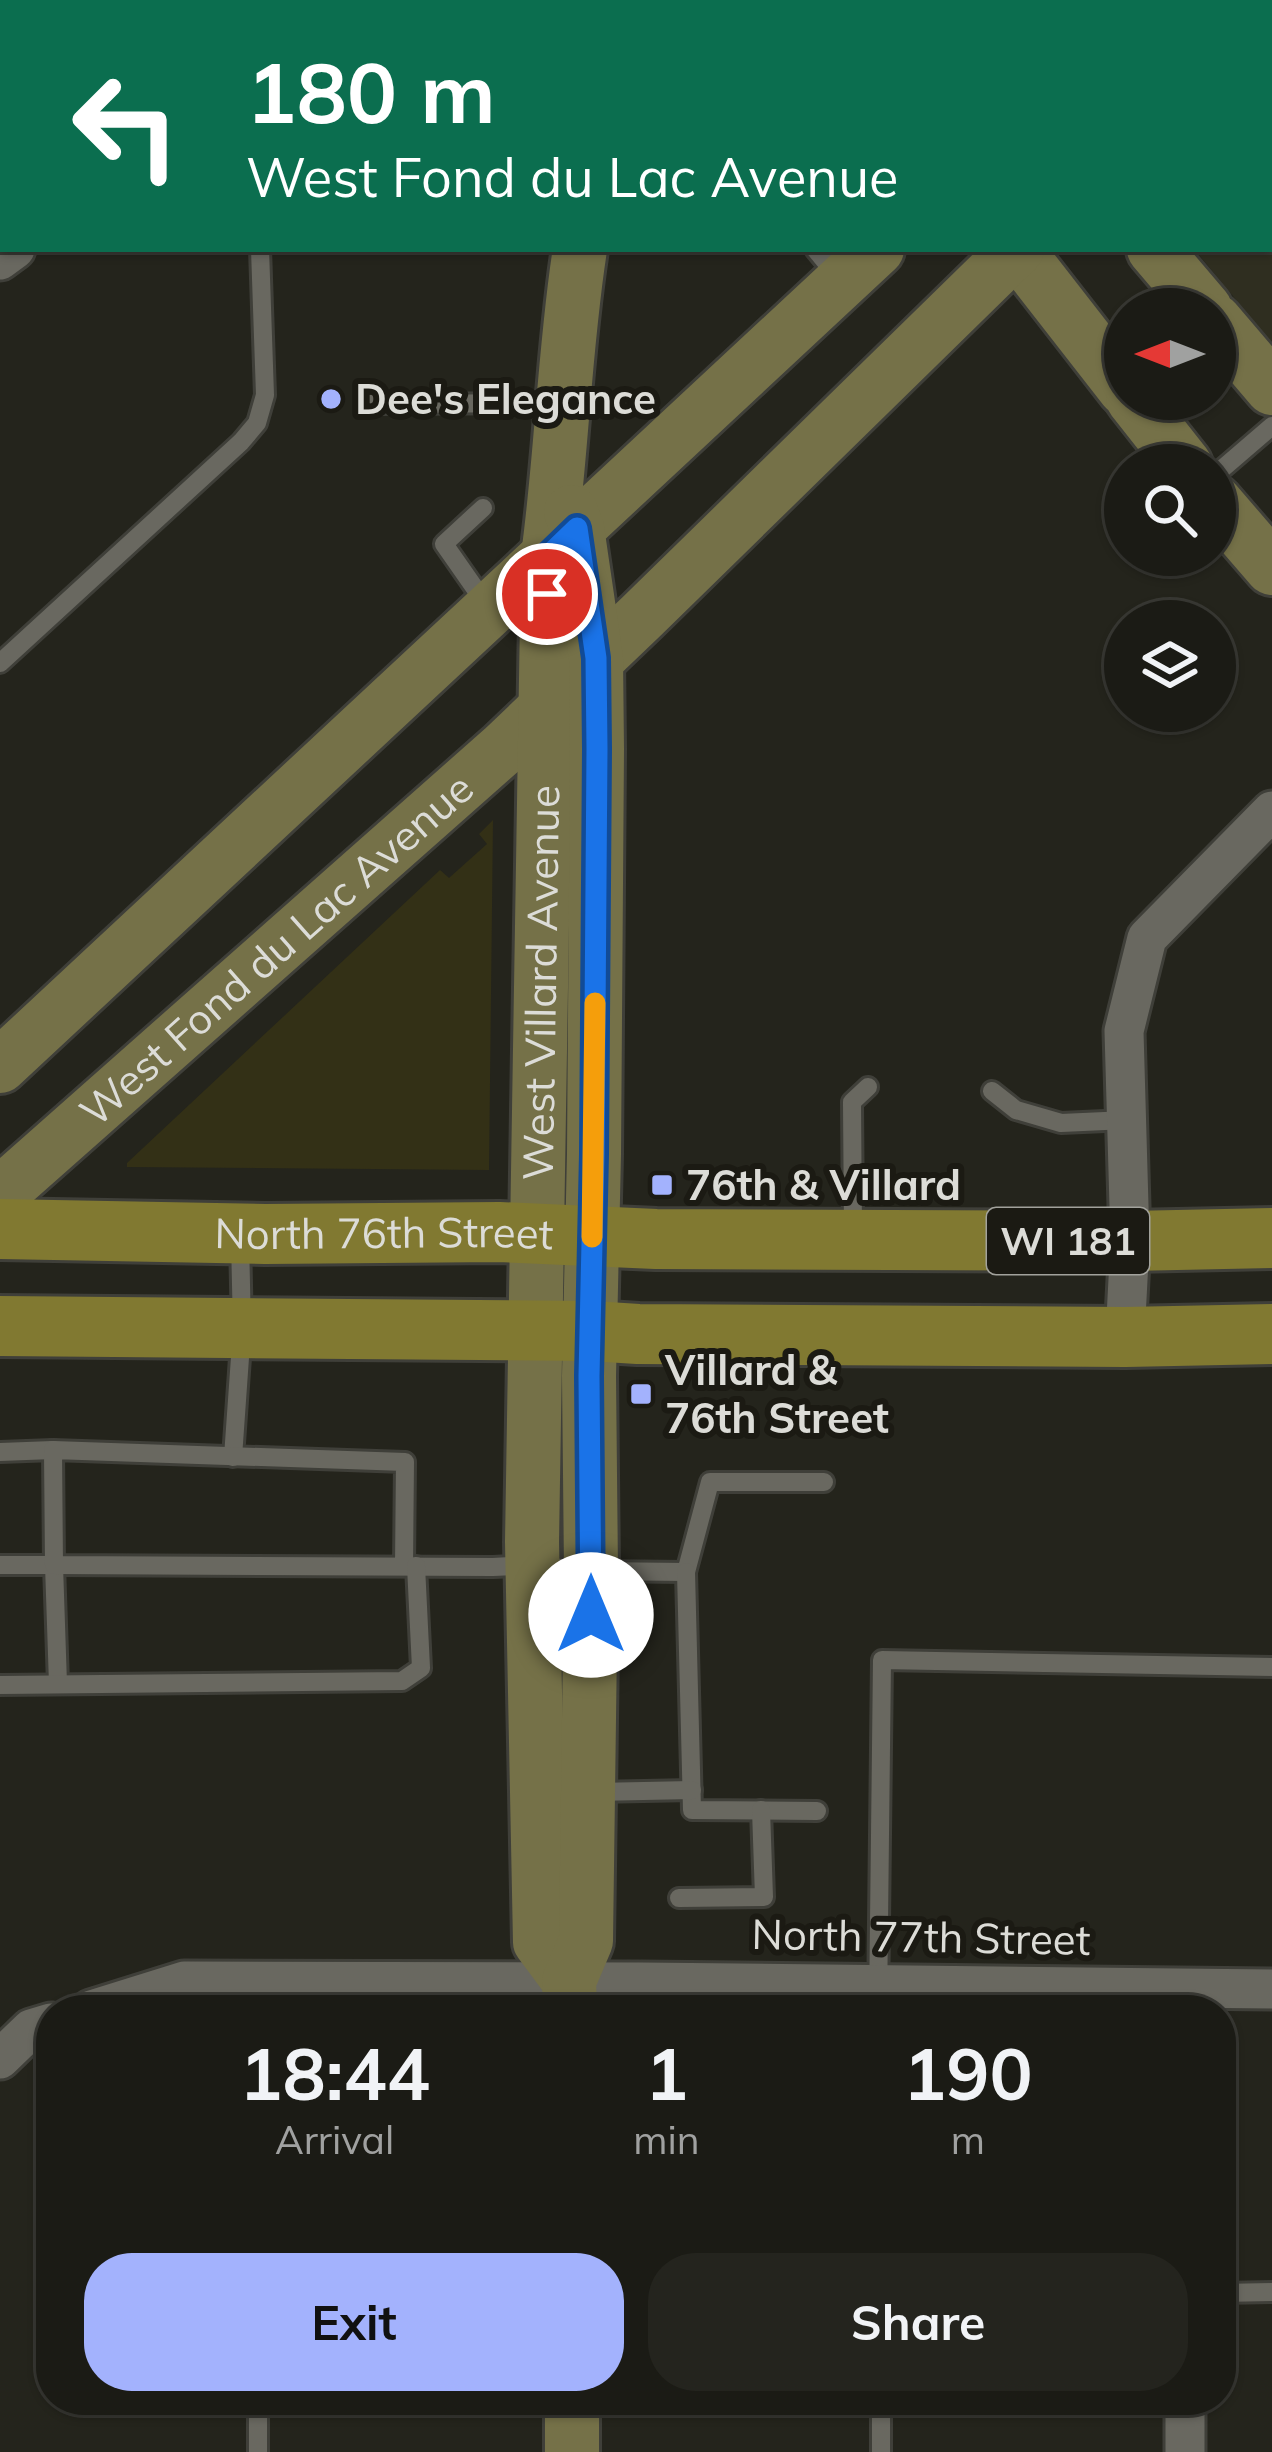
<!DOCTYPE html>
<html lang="en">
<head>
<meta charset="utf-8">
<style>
  body { margin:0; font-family:Mulish,sans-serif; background:#24241e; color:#f1f3f6; height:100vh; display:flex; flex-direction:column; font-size:45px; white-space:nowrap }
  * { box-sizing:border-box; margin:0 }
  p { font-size:39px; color:#a0a1a0 }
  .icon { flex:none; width:66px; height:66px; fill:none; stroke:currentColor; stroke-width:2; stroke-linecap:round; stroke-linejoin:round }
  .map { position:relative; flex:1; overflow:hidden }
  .details { position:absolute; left:36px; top:1995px; width:1200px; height:420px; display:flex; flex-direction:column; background:#1b1b15; border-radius:48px; box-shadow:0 3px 9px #0004,0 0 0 3px #393934 }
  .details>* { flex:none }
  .top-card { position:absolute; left:0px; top:0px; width:1272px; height:252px; box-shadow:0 3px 9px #0004,0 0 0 3px #393934; background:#0b6e4f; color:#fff; overflow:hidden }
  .needle { width:78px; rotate:270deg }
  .controls { position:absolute; left:1104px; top:288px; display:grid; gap:24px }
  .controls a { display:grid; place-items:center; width:132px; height:132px; border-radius:50%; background:#1b1b15; box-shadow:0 3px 9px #0004,0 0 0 3px #393934; font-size:60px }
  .pin { position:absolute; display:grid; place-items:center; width:102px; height:102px; color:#fff; margin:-51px; border:6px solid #fff; border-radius:50%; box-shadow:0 3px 12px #0007 }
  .me { position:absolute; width:132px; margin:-66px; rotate:0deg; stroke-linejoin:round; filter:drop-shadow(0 0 9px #0008) }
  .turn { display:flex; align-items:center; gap:42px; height:252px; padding:0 48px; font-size:54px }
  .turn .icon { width:156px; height:156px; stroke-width:2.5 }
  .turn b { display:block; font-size:84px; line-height:102px }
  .eta { display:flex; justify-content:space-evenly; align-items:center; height:204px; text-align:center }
  .eta b { font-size:72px; font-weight:700; line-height:84px }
  .cta { display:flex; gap:24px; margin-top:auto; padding:24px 48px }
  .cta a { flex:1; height:138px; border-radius:48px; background:#a3b2fd; color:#111; font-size:48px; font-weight:700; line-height:138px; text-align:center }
  .cta a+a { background:#24241e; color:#f1f3f6 }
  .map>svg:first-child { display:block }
  .built { fill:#2f2e20 }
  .green { fill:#333016 }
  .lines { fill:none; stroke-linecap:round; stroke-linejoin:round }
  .lane-casing { stroke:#3f3f39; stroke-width:24 }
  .street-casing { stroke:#3f3f39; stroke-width:45 }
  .secondary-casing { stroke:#3f3f39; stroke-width:60 }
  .primary-casing { stroke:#3f3f39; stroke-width:66 }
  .lane { stroke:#696860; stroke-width:18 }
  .street { stroke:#696860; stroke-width:39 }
  .secondary { stroke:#757148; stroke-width:54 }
  .primary { stroke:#817931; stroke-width:60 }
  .route-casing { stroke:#114b97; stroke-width:30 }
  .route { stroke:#1a73e8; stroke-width:21 }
  .slow { stroke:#f59e0b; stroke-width:21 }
  .poi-dot { fill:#a3b2fd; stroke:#1b1a13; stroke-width:4.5 }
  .labels { text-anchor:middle; stroke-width:12; stroke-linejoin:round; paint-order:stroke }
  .shield { fill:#1b1a13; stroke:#a2a29c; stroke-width:3 }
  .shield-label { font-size:39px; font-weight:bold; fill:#dcdcd7 }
  .poi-label { font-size:42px; font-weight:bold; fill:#dcdcd7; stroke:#1b1a13; text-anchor:start }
  .street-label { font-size:42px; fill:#dcdcd7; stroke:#1b1a13 }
</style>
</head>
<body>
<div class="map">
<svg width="1272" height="2452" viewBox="0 0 1272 2452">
  <rect width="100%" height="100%" fill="#24241c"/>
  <polygon class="built" points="1272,62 1272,343 1194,249 1269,249 1269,65"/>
  <polygon class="green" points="493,820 489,1170 127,1167 127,1163 440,870 449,878 487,844 479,834"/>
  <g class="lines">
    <defs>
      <g id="lane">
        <polyline points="815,249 839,278"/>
        <polyline points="365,404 558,403"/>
        <polyline points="1215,475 1272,426"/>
        <polyline points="483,508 444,544 488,607"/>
        <polyline points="0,663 241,442 257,423 265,395 260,249"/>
        <polyline points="992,1091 1016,1110 1061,1123 1127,1120"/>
        <polyline points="853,1231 852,1102 868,1087"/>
        <polyline points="0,1452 53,1450"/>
        <polyline points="233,1457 242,1329 240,1240"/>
        <polyline points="0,1565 54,1565 58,1684"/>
        <polyline points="404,1566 405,1462 53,1450 54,1565 493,1567 532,1565 591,1571 686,1572 710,1482 824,1482"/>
        <polyline points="686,1572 692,1810 817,1811"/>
        <polyline points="0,1685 402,1681 421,1668 416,1566"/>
        <polyline points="595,1792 692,1790"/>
        <polyline points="679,1898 764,1897 761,1810"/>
        <polyline points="878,2010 882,1660 1272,1667"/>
        <polyline points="1221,2293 1272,2292"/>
        <polyline points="258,2400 258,2452"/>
        <polyline points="881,2400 881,2452"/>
      </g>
      <g id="street">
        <polyline points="0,260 15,249"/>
        <polyline points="1125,1337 1130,1241 1124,1031 1147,938 1272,811"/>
        <polyline points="91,2010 184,1981 641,1982 1272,1989"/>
        <polyline points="0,2059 31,2029 51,2023"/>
        <polyline points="1185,2400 1185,2452"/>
      </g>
      <g id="secondary">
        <polyline points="819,0 822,3"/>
        <polyline points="948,0 950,3"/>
        <polyline points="626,3 627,0"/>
        <polyline points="1018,3 1032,0"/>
        <polyline points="1143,3 1146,0"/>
        <polyline points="1269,17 1272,14"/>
        <polyline points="1016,249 1125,389"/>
        <polyline points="1154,249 1205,309"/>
        <polyline points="1215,321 1272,388"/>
        <polyline points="1133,399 1185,465"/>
        <polyline points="1215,502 1272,568"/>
        <polyline points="0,1066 877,249"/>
        <path id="s1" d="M0,1194L504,748L642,616L1017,249"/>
        <path id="s2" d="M569,1981L540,1942L532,1542L548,556C562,454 564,351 580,249"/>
        <polyline points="570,2008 569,1981 586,1941 591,1571 589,1376 594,1154 597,749 596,658 577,528 571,512"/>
        <polyline points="572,2400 572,2452"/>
      </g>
      <g id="primary">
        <path id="s3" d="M0,1229L265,1234L499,1232L656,1239L1130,1241L1272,1238"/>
        <polyline points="0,1326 591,1331 638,1334 1125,1337 1272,1334"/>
      </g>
    </defs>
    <use href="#lane" class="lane-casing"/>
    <use href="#street" class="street-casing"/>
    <use href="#secondary" class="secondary-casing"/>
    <use href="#primary" class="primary-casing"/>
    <use href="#lane" class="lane"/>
    <use href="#street" class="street"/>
    <use href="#secondary" class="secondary"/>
    <use href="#primary" class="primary"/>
  </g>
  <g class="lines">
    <defs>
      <polyline id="route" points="547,594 548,556 577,528 596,658 597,749 594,1154 589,1376 591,1615"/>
    </defs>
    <use href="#route" class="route-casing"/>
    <use href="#route" class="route"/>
    <polyline class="slow" points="592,1237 595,1003"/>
  </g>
  <g class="poi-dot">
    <circle cx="331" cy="399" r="12"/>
    <rect x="650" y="1173" width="24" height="24" rx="6"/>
    <rect x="629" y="1382" width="24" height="24" rx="6"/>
  </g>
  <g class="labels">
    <rect class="shield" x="987" y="1208" width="162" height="66" rx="9"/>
    <g class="shield-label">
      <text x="1068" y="1255">WI 181</text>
    </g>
    <g class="poi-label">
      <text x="355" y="414">Dee's Elegance</text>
      <text x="686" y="1200">76th &amp; Villard</text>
      <text x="665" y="1385">Villard &amp;<tspan x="665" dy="48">76th Street</tspan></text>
    </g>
    <g class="street-label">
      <text dy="15" stroke="none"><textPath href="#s1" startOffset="369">West Fond du Lac Avenue</textPath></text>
      <text dy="15" stroke="none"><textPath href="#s2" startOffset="1008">West Villard Avenue</textPath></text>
      <text dy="15" stroke="none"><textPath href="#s3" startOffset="384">North 76th Street</textPath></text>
      <text transform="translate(921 1937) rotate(1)" y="15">North 77th Street</text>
    </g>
  </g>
</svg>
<div class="controls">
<a><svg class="needle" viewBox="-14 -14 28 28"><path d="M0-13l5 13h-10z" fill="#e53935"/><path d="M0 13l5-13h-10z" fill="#a0a1a0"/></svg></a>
<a><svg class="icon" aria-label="search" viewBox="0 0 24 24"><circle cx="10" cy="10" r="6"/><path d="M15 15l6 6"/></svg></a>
<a><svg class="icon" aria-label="layers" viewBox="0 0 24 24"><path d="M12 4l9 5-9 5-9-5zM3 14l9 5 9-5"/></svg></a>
</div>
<div class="pin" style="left:547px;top:594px;background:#d93025"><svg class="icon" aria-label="arrive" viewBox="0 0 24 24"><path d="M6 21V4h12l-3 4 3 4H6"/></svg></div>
<svg class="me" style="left:591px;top:1615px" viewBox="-20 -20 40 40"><circle r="19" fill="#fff"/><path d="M0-13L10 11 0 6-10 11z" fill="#1a73e8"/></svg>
<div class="top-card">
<div class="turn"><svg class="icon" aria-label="left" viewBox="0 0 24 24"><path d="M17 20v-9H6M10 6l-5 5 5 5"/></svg><div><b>180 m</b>West Fond du Lac Avenue</div></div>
</div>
<section class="details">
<div class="eta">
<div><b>18:44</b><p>Arrival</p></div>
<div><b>1</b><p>min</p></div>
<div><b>190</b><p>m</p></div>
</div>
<div class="cta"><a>Exit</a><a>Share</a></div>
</section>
</div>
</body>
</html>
